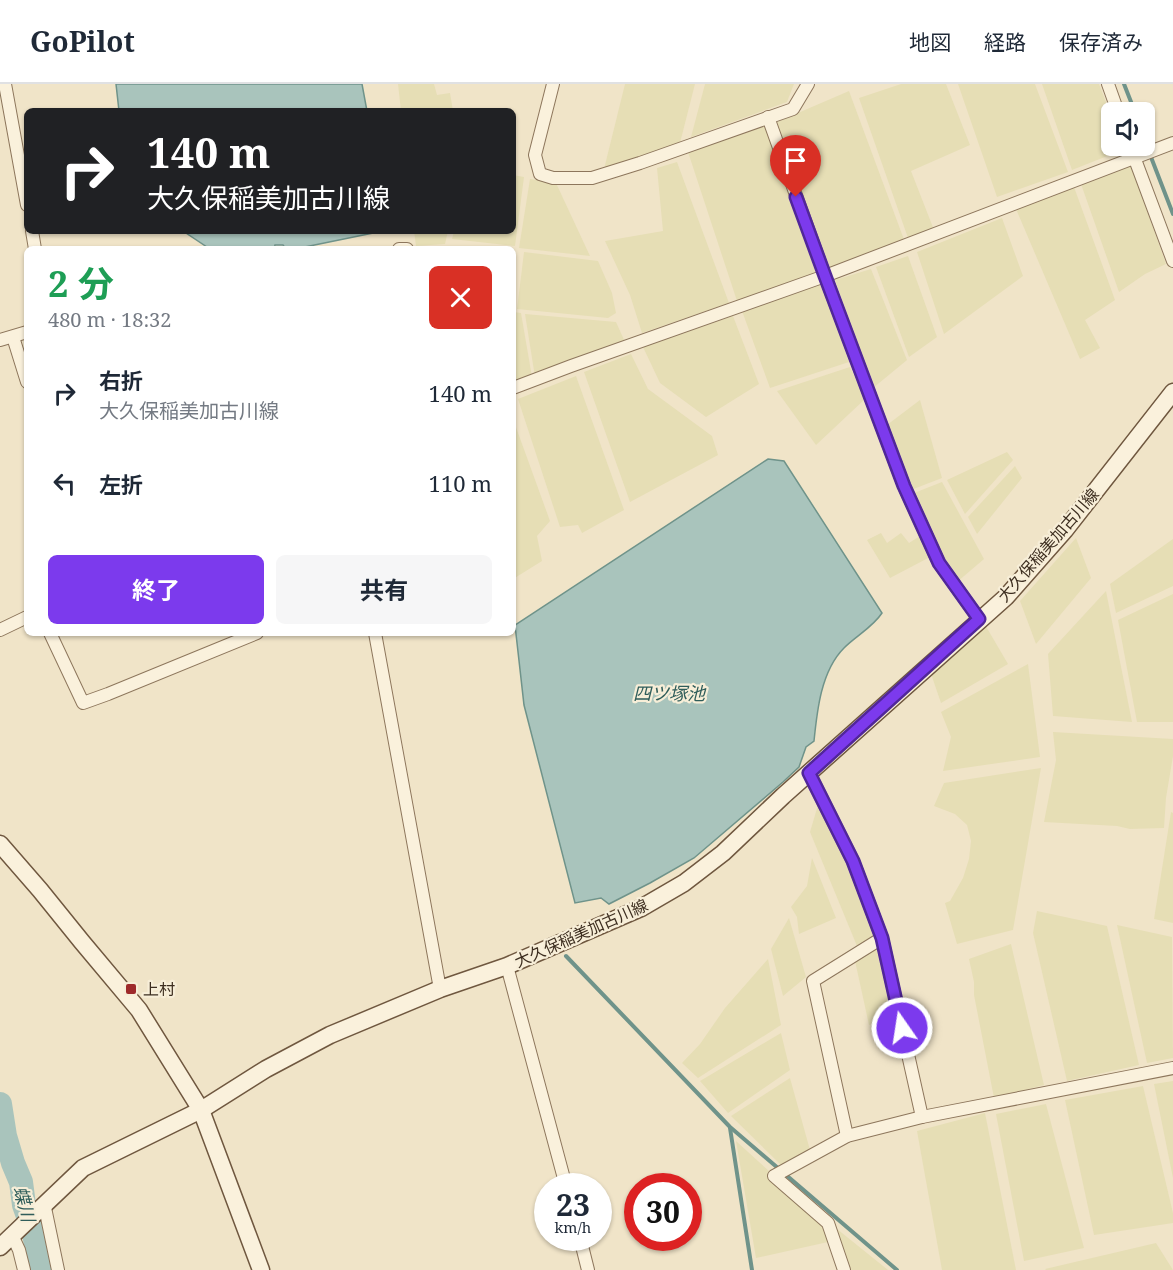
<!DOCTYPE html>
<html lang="ja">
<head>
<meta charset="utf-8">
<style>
  body { margin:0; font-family:"Noto Serif","Noto Sans JP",serif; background:#f6f6f7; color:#1f2937; height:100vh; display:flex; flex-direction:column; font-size:22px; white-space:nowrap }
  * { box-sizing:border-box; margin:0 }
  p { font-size:20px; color:#747a83 }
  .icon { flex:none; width:33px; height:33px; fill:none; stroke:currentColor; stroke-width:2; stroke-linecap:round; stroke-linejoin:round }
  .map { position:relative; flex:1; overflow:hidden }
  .side { position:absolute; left:24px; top:162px; width:492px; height:390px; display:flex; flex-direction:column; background:#fff; border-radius:9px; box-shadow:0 2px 4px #0004 }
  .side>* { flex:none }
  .hud { position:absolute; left:24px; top:24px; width:492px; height:126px; border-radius:9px; box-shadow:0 2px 4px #0004; background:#202124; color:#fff; overflow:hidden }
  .tools { position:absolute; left:1101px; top:18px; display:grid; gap:12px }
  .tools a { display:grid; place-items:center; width:54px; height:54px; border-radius:9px; background:#fff; box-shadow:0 2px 4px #0004; font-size:30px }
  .speed { position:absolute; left:534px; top:1089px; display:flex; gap:12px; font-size:30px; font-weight:700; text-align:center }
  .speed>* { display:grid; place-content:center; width:78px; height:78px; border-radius:50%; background:#fff; box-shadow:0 2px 4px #0004; line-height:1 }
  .speed small { font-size:15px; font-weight:400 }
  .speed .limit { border:9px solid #d22; background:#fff; color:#111 }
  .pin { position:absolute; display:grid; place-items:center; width:51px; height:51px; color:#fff; margin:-62px -26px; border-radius:50% 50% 50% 0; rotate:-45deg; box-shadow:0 0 6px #0007 }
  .pin .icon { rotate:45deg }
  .me { position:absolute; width:66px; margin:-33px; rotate:347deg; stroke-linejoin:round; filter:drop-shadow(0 0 4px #0008) }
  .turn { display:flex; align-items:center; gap:21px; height:126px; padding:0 24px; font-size:27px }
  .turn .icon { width:78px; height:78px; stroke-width:2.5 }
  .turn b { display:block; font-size:42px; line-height:51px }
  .round { display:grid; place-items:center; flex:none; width:63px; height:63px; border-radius:9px; background:#f6f6f7 }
  .summary { display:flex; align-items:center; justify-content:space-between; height:102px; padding:0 24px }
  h1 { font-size:36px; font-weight:700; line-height:45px; color:#1e9e55 }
  .primary-button { display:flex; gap:12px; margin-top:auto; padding:12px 24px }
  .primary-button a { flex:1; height:69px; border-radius:9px; background:#7c3aed; color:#fff; font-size:24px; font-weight:700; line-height:69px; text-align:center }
  .primary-button a+a { background:#f6f6f7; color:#1f2937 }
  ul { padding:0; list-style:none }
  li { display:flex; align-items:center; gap:18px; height:90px; padding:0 24px }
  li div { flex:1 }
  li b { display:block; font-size:22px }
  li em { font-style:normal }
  header { display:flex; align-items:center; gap:36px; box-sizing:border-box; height:84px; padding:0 30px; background:#fff; border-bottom:2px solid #e0e1e3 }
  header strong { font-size:28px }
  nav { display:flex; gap:33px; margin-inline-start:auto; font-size:21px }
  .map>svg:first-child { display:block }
  .farmland { fill:#e6deb5 }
  .water { fill:#a9c4bc; stroke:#6f938a; stroke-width:1.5 }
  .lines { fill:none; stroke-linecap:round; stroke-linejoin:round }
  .stream { stroke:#6f938a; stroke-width:4 }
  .river { stroke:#a9c4bc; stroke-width:24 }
  .street-casing { stroke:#8d765c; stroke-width:14 }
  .secondary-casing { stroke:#6f573f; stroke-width:19 }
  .street { stroke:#faf1dc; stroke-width:12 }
  .secondary { stroke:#faf1dc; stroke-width:16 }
  .route-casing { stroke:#51269a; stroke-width:15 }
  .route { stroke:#7c3aed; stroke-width:10 }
  .poi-dot { fill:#9e2a2b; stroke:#f7eed8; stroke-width:2 }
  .labels { text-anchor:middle; stroke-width:4.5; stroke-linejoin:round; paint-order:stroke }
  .street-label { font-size:16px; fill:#3d2e20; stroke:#f7eed8 }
  .poi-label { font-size:16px; fill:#3d2e20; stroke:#f7eed8; text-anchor:start }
  .water-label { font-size:18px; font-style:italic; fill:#2f5d5a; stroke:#f7eed8 }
</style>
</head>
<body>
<header>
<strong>GoPilot</strong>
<nav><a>地図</a><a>経路</a><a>保存済み</a></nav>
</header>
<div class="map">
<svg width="1173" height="1186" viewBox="0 0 1173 1186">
  <rect width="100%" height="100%" fill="#f0e4c8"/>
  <g class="farmland">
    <polygon points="398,0 434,0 437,11 450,9 453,27 401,27"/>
    <polygon points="625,0 695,0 680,59 604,85"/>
    <polygon points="705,0 794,0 787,18 691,53"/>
    <polygon points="901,0 946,0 970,61 911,87 934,146 908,154 859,14"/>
    <polygon points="958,0 1035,0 1068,88 997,113"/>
    <polygon points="1042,0 1099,0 1111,31 1112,62 1123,62 1125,65 1072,86"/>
    <polygon points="849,7 906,161 830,184 777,38"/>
    <polygon points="764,40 816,189 737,217 688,68"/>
    <polygon points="677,78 729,219 642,249 630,211 605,157 663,147 657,84"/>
    <polygon points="1130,79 1166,180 1145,190 1119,208 1081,100"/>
    <polygon points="513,91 524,93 515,162 452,155 454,147 513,147"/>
    <polygon points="530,95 556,99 590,172 519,164"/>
    <polygon points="1074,103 1115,216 1085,236 1100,264 1080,275 1016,125"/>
    <polygon points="1002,134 1023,192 944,250 917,168"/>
    <polygon points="414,147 448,147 445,160 416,162"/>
    <polygon points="524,168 598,177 612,209 616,229 608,234 517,225"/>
    <polygon points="908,172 937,253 909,273 876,183"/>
    <polygon points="871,185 907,276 873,304 835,196"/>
    <polygon points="821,199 849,278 770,304 742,227"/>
    <polygon points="513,228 521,229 532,293 513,300"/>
    <polygon points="525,230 616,238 625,258 535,293"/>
    <polygon points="733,232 759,300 706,333 660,299 643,263"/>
    <polygon points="631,270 648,305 712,352 718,371 630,418 584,288"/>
    <polygon points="850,283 865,315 816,361 777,307"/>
    <polygon points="576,292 624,426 582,449 578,441 560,443 518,315"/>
    <polygon points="920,316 942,394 911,406 887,341"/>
    <polygon points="513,335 550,437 537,452 542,477 513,495"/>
    <polygon points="1007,368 1013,376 965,430 947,396"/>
    <polygon points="1015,382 1022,394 977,450 968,433"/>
    <polygon points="942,398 984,475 957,498 944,479 914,409"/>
    <polygon points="881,449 887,459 901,449 909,459 920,452 932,472 890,494 867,456"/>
    <polygon points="1076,454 1091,494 1036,560 1020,517"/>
    <polygon points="1173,455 1173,502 1116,529 1110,500"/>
    <polygon points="1106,507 1132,638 1053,632 1048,570"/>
    <polygon points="1173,510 1173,638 1137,638 1118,536"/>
    <polygon points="984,539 1008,580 941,619 930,587"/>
    <polygon points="1028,580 1040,673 943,687 951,653 941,628"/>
    <polygon points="1053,648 1173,655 1173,672 1166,714 1164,744 1130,745 1117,742 1044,738 1056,676"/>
    <polygon points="1041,684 1013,846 957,860 945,819 950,817 963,794 969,775 971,757 967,741 955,730 934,722 944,699"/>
    <polygon points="818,721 827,735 846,773 875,851 857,862 810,748"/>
    <polygon points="1171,728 1173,729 1173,839 1154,835"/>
    <polygon points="812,774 836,834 799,850 797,833 791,823 807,802"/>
    <polygon points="1037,827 1107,842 1139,981 1067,997 1033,849"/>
    <polygon points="789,834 806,893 783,912 771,865"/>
    <polygon points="1117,841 1172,853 1173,974 1147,979"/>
    <polygon points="1011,860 1044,1001 994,1014 974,911 974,898 969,875"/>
    <polygon points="877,862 894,934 869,941 855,877"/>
    <polygon points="768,875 781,941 698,994 682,979 700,960 725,924"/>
    <polygon points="781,949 790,986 728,1029 700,997"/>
    <polygon points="790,994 810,1066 781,1081 731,1032"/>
    <polygon points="1173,997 1173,1094 1154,1000"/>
    <polygon points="1143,1002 1173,1129 1173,1139 1094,1151 1065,1016"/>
    <polygon points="1046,1020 1084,1164 1024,1177 996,1030"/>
    <polygon points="985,1029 1016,1186 942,1186 917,1047"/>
    <polygon points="736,1057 770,1088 767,1092 820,1137 828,1158 756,1174"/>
    <polygon points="837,1145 888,1186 847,1186 834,1146"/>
    <polygon points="1156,1159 1173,1186 1046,1186 1045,1185"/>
  </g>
  <g class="water">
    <polygon points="116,0 362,0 367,27 119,27"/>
    <polygon points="183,147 383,147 295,165 286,165 283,161 275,161 274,165 235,165 207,163"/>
    <path d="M768,375L784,377L882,529C873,543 856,552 844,564C821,587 817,627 814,657L806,663L799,683L783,698L694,774L650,799L609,820L601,814L575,819L524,621L515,541Z"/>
  </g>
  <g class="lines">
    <g class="stream">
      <polyline points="1124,0 1135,28"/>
      <polyline points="1144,55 1173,130"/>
      <polyline points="566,872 730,1043 897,1186"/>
      <polyline points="730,1044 752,1186"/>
    </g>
    <polyline class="river" points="0,1020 5,1052 13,1079 21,1098 24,1121 34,1149 40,1186"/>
    <defs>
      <g id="street">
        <polyline points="5,0 27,121"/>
        <polyline points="553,0 535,71 540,90 553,94 592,94 640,79 793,25 808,0"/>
        <polyline points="1108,0 1118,28"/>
        <polyline points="768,33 825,192 904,402 939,479 979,535"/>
        <polyline points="1130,62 1173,177"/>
        <polyline points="32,147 35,165"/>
        <polyline points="399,165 407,165"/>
        <polyline points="13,253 27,298"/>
        <polyline points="0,256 27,248"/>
        <polyline points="513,304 571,282 825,192 1173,59"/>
        <polyline points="0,546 27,533"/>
        <polyline points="50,549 83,619 108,610 257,549"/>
        <polyline points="375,549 440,905"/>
        <polyline points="809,689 853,777 882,854 922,1033"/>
        <polyline points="507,882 566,1102"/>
        <polyline points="847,1052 813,897 882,854"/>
        <polyline points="44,1119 58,1186"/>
        <polyline points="12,1151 19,1166 24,1186"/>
        <polyline points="580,1154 588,1186"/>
        <polyline points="844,1186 828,1139 774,1092 847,1052 922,1033 1173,984"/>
      </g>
      <g id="secondary">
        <polyline points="0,760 40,806 82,858 139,926 201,1026 261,1186"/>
        <polyline points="0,1163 83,1084 201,1026 266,985 330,951 440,905 507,882 641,824 684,799 723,769 783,712 1006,513 1065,446 1173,308"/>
      </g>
    </defs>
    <use href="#street" class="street-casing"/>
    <use href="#secondary" class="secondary-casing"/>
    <use href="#street" class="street"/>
    <use href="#secondary" class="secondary"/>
  </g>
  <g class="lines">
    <defs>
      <polyline id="route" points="796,113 825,192 904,402 939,479 979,535 809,689 853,777 882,854 902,944"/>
    </defs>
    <use href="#route" class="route-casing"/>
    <use href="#route" class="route"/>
  </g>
  <rect class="poi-dot" x="125" y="899" width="12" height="12" rx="3"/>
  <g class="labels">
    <g class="street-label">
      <text transform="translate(1048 461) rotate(-49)" y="6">大久保稲美加古川線</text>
      <text transform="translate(581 849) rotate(-24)" y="6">大久保稲美加古川線</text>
    </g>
    <g class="poi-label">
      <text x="143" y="911">上村</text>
    </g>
    <g class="water-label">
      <text x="669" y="616">四ツ塚池</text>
      <text transform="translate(24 1120) rotate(76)" y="6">蝶川</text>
    </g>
  </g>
</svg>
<div class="tools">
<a><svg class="icon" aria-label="sound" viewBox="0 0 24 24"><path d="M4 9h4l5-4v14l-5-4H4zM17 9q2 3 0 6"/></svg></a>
</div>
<div class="speed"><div>23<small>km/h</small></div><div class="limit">30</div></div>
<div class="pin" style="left:796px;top:113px;background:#d93025"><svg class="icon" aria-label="arrive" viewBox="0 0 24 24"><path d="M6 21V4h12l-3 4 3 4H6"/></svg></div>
<svg class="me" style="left:902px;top:944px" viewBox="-20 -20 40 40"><circle r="17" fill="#7c3aed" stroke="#fff" stroke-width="3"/><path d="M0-11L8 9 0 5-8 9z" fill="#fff"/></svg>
<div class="hud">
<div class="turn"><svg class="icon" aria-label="right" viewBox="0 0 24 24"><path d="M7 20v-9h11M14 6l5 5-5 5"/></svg><div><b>140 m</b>大久保稲美加古川線</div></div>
</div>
<section class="side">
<div class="summary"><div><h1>2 分</h1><p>480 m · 18:32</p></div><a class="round" style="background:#d93025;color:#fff"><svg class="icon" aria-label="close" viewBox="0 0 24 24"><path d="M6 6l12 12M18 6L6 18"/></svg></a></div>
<ul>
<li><svg class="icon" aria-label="right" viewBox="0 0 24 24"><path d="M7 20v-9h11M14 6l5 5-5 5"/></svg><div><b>右折</b><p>大久保稲美加古川線</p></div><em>140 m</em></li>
<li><svg class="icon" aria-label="left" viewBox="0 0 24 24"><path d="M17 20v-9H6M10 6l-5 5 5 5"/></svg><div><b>左折</b></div><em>110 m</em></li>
</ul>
<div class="primary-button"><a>終了</a><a>共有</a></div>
</section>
</div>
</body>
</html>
